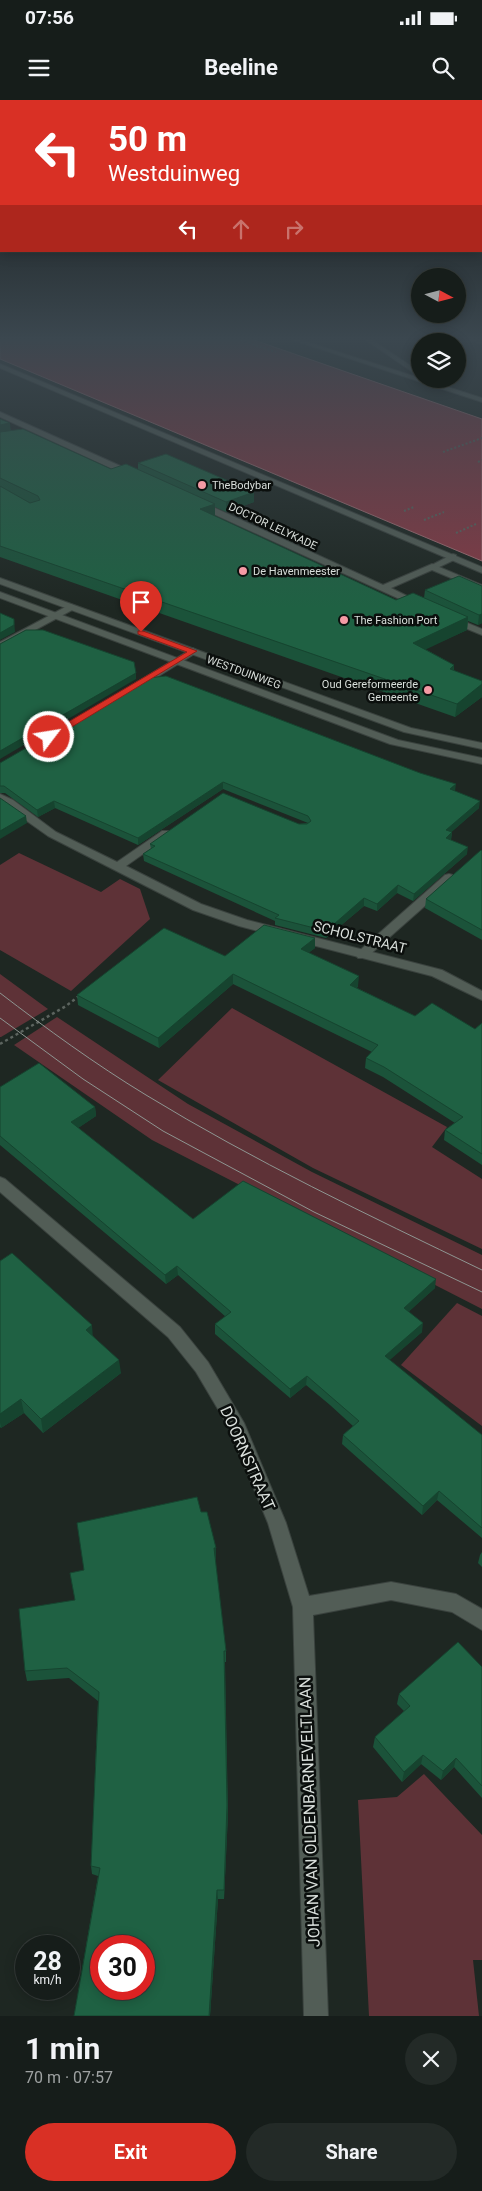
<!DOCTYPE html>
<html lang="en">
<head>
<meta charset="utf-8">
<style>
  body { margin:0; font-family:Roboto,sans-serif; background:#232a27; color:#f1f3f6; height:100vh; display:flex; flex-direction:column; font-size:19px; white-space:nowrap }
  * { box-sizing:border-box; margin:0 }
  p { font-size:16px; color:#9ea2a2 }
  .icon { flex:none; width:28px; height:28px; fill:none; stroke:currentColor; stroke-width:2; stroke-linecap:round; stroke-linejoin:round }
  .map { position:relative; height:1916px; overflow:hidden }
  .side { display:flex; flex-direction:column; background:#161d1a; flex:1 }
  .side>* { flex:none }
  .guide { position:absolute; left:0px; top:0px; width:482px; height:152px; box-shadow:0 2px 12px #0003,0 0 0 1px #353b39; background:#d93025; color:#fff; overflow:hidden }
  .needle { width:32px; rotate:97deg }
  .buttons { position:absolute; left:411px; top:168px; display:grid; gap:10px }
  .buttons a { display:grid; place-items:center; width:55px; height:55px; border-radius:50%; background:#161d1a; box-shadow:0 2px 12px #0003,0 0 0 1px #353b39; font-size:25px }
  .speed { position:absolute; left:15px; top:1835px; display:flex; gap:10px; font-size:25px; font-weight:700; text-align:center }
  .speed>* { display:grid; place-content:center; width:65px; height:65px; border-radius:50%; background:#161d1a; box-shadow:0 2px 12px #0003,0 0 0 1px #353b39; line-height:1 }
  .speed small { font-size:12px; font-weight:400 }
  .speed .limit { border:8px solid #d22; background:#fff; color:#111 }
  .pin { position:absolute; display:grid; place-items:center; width:42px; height:42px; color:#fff; margin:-51px -21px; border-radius:50% 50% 50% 0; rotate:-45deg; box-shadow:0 0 5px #0007 }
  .pin .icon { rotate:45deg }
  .me { position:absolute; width:55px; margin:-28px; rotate:59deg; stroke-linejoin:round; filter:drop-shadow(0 0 4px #0008) }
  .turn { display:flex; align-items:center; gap:18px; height:105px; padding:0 25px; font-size:22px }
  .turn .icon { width:65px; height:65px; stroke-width:2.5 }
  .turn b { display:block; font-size:35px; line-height:42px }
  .lanes { display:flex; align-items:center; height:48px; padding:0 25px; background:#0003; justify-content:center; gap:25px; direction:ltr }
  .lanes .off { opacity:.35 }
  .round { display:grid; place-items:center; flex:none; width:52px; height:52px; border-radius:26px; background:#232a27 }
  .headline { display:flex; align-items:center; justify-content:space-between; height:85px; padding:0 25px }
  h1 { font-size:30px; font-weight:700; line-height:38px }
  .primary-button { display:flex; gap:10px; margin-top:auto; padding:10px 25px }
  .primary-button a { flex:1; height:58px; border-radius:30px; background:#d93025; color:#fff; font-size:20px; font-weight:700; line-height:58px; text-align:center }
  .primary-button a+a { background:#232a27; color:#f1f3f6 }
  .status { display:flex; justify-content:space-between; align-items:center; height:35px; padding:0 25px; background:#161d1a; direction:ltr }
  .status svg { height:14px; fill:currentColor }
  header { display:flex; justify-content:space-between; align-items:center; height:65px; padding:0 25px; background:#161d1a; font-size:22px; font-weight:700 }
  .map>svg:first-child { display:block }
  .green { fill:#5e3237 }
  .water { fill:#853a45; stroke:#9e6c72 }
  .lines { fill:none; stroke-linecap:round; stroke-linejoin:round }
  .service-casing { stroke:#3a423e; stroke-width:2 }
  .pedestrian-casing { stroke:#3a423e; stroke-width:2 }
  .minor-casing { stroke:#3a423e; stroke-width:2 }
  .secondary-casing { stroke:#3a423e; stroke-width:2 }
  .path-far1 { stroke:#5c645f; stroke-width:2; stroke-dasharray:2 2; stroke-linecap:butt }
  .path { stroke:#5c645f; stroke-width:2.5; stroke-dasharray:3 3; stroke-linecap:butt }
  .service { fill:#525d56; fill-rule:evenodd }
  .pedestrian { fill:#525d56; fill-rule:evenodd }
  .minor { fill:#525d56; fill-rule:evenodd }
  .secondary { fill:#525d56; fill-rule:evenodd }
  .tram { stroke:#8e9591; stroke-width:1 }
  .wall { fill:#1b533a }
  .shaded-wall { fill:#16442f }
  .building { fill:#1f6143; stroke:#16442f; fill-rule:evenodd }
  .route { fill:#d93025; stroke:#8d1f18 }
  .poi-dot { fill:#f49aa4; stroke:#0b0f0d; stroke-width:2 }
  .labels { text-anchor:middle; stroke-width:5; stroke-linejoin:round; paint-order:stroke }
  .far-poi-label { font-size:11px; fill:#d9dfdb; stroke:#0b0f0d; text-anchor:start }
  .far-street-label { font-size:11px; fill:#d9dfdb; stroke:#0b0f0d }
  .street-label { font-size:14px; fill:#d9dfdb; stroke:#0b0f0d }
  .near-street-label { font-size:16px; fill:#d9dfdb; stroke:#0b0f0d }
</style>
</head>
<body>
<div class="status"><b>07:56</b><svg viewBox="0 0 49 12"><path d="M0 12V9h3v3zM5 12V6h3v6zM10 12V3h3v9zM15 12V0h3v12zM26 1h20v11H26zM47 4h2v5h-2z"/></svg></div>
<header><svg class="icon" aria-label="menu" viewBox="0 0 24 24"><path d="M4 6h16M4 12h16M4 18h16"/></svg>Beeline<svg class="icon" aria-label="search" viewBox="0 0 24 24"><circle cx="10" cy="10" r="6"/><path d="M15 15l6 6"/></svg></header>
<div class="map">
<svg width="482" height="1916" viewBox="0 0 482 1916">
  <rect width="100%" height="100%" fill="#1e2722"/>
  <g class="green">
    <polygon points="19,753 101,792 120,779 140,789 150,819 71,891 0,850 0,765"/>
    <polygon points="0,874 48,909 1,937 0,937"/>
    <polygon points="232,908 447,1027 432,1047 482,1079 482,1149 313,1068 158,980"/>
    <polygon points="57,917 188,1004 312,1072 482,1155 482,1209 152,1040 14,945"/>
    <polygon points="457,1203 482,1216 482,1326 401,1265"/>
    <polygon points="424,1674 482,1735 482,1860 473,1860 479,1916 369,1916 358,1700 397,1697"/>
  </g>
  <polygon class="water" points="0,240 254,240 482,319 482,461 0,259"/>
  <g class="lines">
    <defs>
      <polygon id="service" points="453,454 456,455 456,459 435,469 428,467"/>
      <g id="pedestrian">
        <polygon points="0,264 482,467 482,473 0,268"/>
        <polygon points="449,774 453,775 455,778 453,781 366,858 358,858 356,855 358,852 445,775"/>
      </g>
      <g id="minor">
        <polygon points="293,240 301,240 482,298 482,302"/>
        <polygon points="366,240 372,240 420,272 420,276 417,275"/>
        <polygon points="471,240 482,240 482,244 472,241"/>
        <polygon points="0,312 136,373 137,375 130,377 0,317"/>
        <polygon points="196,402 202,402 383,485 432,464 482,485 482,491 432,470 391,488 425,505 423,507 417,507 196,406"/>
        <polygon points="71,504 76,507 74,509 0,549 0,542"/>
        <polygon points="451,516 482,529 482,535 448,521 446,519"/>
        <polygon points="193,548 198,551 196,553 138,589 134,590 129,587"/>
        <polygon points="0,694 13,700 56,732 117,762 162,731 170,731 172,733 170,735 126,766 201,804 247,820 442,870 482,891 482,900 432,876 239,826 193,810 48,736 0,702"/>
        <polygon points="0,1077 5,1079 180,1227 208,1262 244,1323 286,1423 309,1496 391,1482 456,1494 482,1509 482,1530 452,1512 391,1500 313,1515 328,1916 304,1916 293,1507 268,1423 228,1326 196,1272 168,1237 0,1092"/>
      </g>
      <g id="secondary">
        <polygon points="0,478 411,628 482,643 482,649 404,632 0,484"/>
        <polygon points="0,492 398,640 482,658 482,664 390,644 0,498"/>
      </g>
    </defs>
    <use href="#service" class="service-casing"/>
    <use href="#pedestrian" class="pedestrian-casing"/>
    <use href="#minor" class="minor-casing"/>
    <use href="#secondary" class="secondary-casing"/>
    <g class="path-far1">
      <polyline points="241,240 276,252"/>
      <polyline points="443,352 482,338"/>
      <polyline points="478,362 482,360"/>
      <polyline points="404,411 414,407"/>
      <polyline points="424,420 444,412"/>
      <polyline points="456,433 476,424"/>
    </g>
    <polyline class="path" points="0,944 66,906 79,896"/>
    <use href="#service" class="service"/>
    <use href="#pedestrian" class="pedestrian"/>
    <use href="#minor" class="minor"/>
    <use href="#secondary" class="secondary"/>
    <g class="tram">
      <path d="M0,893C47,929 95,964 146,995C254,1061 368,1115 482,1170"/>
      <polyline points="0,918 83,979 163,1031 314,1112 482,1192"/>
    </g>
  </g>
  <g class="wall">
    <polygon points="0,319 11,330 111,369 138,370 138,363 254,402 226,412 215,407 214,416 396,500 424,498 425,490 482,486 482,523 478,525 468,521 467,530 425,549 454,565 454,571 482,581 482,597 455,617 0,457"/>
    <polygon points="0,663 455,691 479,708 451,732 452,732 451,740 467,754 413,801 397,793 377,811 364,806 326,838 275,825 275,821 144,761 143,754 151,749 150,744 299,724 308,723 223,689 138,745 55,708 38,717 5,693 0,693"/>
    <polygon points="482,751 482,840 425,808 426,799"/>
    <polygon points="315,848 308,853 358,886 357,888 415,916 475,929 482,923 482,1065 444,1040 445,1030 455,1023 383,977 365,968 366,958 372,952 233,884 159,948 78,905 77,895 225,856"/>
    <polygon points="0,987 95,1007 96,1016 78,1028 193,1119 435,1188 409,1211 422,1232 389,1260 482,1335 482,1438 437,1400 422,1415 342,1344 343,1335 353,1326 330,1305 306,1285 290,1298 215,1234 215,1224 226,1217 178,1175 166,1184 0,1045"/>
    <polygon points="0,1161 93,1236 121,1273 43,1333 24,1313 1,1328 0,1327"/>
    <polygon points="201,1412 216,1459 215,1459 226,1551 226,1562 225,1562 228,1714 224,1799 218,1799 210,1916 74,1916 98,1776 92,1774 91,1766 98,1601 69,1578 27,1581 25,1571 75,1500 84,1470"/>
    <polygon points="482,1452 482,1467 478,1463 480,1455"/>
    <polygon points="482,1567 482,1698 454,1667 441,1680 421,1664 402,1682 373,1647 375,1637 404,1611 397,1604 399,1594"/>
  </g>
  <g class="shaded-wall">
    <polygon points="10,323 11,334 0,336 0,325"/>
    <polygon points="254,392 254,402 226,412 226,402"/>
    <polygon points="215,404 215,416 200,421 200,409"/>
    <polygon points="482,514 482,523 478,525 479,515"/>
    <polygon points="468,517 467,530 412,556 413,543"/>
    <polygon points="14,519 15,532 0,540 0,533"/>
    <polygon points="454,565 453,578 450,569"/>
    <polygon points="136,573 136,579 0,659 0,651"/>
    <polygon points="482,584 482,597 455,617 457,604"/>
    <polygon points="223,682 223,689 138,745 138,738"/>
    <polygon points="456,684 455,691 450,689"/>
    <polygon points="54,701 55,708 38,717 37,710"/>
    <polygon points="480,701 479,708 446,737 446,730"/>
    <polygon points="26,716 27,723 0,739 0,731"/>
    <polygon points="452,732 451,739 445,745 446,738"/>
    <polygon points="468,747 467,754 413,801 414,794"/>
    <polygon points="398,785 397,793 377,811 377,804"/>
    <polygon points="364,798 364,806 326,838 326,831"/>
    <polygon points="315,838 315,848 301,859 301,849"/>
    <polygon points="233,874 233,884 159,948 158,938"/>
    <polygon points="359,876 358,886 350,894 350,885"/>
    <polygon points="95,1007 96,1016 72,1032 71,1022"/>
    <polygon points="177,1166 178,1175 166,1184 165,1175"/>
    <polygon points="436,1179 435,1188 403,1217 404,1208"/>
    <polygon points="423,1223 422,1232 383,1266 385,1256"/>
    <polygon points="92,1225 93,1239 86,1230"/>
    <polygon points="119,1260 121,1273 43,1333 41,1319"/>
    <polygon points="307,1276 306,1285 290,1298 290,1289"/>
    <polygon points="21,1299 24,1313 1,1328 0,1322 0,1314"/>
    <polygon points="439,1391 437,1400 422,1415 423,1406"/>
    <rect x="214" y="1448" width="2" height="11"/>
    <polygon points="423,1655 421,1664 402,1682 404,1672"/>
    <polygon points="456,1658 454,1667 441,1680 443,1671"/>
    <polygon points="227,1705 228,1714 224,1799 224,1790"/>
    <polygon points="217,1790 218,1799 210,1916 209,1916"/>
  </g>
  <g class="building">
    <polygon points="0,319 10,323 0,325"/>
    <polygon points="23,329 111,369 126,364 215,404 200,409 396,500 413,493 468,517 413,543 454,565 450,569 482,581 482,584 457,604 0,446 0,386 30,403 40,400 38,396 0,378 0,332"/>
    <polygon points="166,354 254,392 226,402 138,363"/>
    <polygon points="459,476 482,486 482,514 479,515 425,490"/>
    <polygon points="0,513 14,519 14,525 0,533"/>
    <polygon points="26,530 43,530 134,562 136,573 0,651 0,544"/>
    <polygon points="166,576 420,673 456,684 450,689 480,701 446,730 452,732 446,738 468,747 414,794 398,785 377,804 364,798 326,831 275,818 279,815 143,754 155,746 150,744 223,693 299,724 307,724 311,721 308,716 223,682 138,738 54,701 37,710 4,686 0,686 0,663 147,578"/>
    <polygon points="0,698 26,716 0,731"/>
    <polygon points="481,750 482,751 482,830 426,799"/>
    <polygon points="264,825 315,838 301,849 359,876 350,885 415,916 432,903 475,929 482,923 482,1054 445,1030 463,1017 384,967 366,958 378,945 233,874 158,938 77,895 164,828 225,856"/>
    <polygon points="39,963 95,1007 71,1022 193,1119 243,1081 436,1179 404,1208 423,1223 385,1256 482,1335 482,1428 439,1391 423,1406 343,1335 359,1321 330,1296 307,1276 290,1289 215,1224 231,1212 177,1166 165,1175 0,1036 0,987"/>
    <polygon points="12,1153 92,1225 86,1230 119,1260 41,1319 21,1299 0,1314 0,1161"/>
    <path d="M197,1397L201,1412H207L216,1448H214L226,1551H224L227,1705L224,1790H217L209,1916H74L100,1768L91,1766L99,1592L67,1568L25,1571L19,1509L75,1500L70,1473L84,1470L77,1423ZM101,1846H144V1889H101Z"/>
    <polygon points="458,1542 482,1567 482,1686 456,1658 443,1671 423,1655 404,1672 375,1637 410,1606 399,1594"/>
  </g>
  <linearGradient id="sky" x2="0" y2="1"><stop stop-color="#101513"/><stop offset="0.47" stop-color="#3b474f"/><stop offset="1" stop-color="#3b474f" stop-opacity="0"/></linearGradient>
  <rect width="482" height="508" fill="url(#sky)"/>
  <polygon class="route" points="138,531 143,531 197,551 52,639 46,639 46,635 187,552 138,534"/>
  <g class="poi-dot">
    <circle cx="202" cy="385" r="5"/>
    <circle cx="243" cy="471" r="5"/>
    <circle cx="344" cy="520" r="5"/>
    <circle cx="428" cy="590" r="5"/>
  </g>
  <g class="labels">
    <g class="far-poi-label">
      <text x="212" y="389">TheBodybar</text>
      <text x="253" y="475">De Havenmeester</text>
      <text x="354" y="524">The Fashion Port</text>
      <text x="418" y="588" text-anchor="end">Oud Gereformeerde<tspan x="418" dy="13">Gemeente</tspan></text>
    </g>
    <g class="far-street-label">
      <text transform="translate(273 426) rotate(25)" y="4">DOCTOR LELYKADE</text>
      <text transform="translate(244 572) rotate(20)" y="4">WESTDUINWEG</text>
    </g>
    <g class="street-label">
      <text transform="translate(360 837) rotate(14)" y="5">SCHOLSTRAAT</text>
    </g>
    <g class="near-street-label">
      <text transform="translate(248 1358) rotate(66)" y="6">DOORNSTRAAT</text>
      <text transform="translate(309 1712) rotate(-92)" y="6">JOHAN VAN OLDENBARNEVELTLAAN</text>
    </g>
  </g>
</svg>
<div class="buttons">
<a><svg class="needle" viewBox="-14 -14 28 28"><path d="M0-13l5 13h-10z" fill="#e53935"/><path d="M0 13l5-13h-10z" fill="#9ea2a2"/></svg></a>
<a><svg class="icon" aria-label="layers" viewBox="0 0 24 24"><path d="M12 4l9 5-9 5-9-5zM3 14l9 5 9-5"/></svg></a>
</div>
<div class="speed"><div>28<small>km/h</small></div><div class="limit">30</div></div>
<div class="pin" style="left:141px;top:532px;background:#d93025"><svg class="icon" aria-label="arrive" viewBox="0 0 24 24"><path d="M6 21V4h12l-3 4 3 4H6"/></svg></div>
<svg class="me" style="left:49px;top:637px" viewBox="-20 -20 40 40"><circle r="17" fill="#d93025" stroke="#fff" stroke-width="3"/><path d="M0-11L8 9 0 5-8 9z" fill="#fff"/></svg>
<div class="guide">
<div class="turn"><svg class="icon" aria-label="left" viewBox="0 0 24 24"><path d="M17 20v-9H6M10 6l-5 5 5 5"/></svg><div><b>50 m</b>Westduinweg</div></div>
<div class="lanes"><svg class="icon" aria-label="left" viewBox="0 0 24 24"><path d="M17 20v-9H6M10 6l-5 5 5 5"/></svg><svg class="icon off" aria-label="ahead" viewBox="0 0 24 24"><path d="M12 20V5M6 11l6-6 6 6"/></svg><svg class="icon off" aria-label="right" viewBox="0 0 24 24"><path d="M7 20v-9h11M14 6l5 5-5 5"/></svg></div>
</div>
</div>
<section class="side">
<div class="headline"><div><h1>1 min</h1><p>70 m · 07:57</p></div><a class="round"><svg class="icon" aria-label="close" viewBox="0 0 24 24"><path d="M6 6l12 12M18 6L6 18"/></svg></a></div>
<div class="primary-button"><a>Exit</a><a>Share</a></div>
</section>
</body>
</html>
